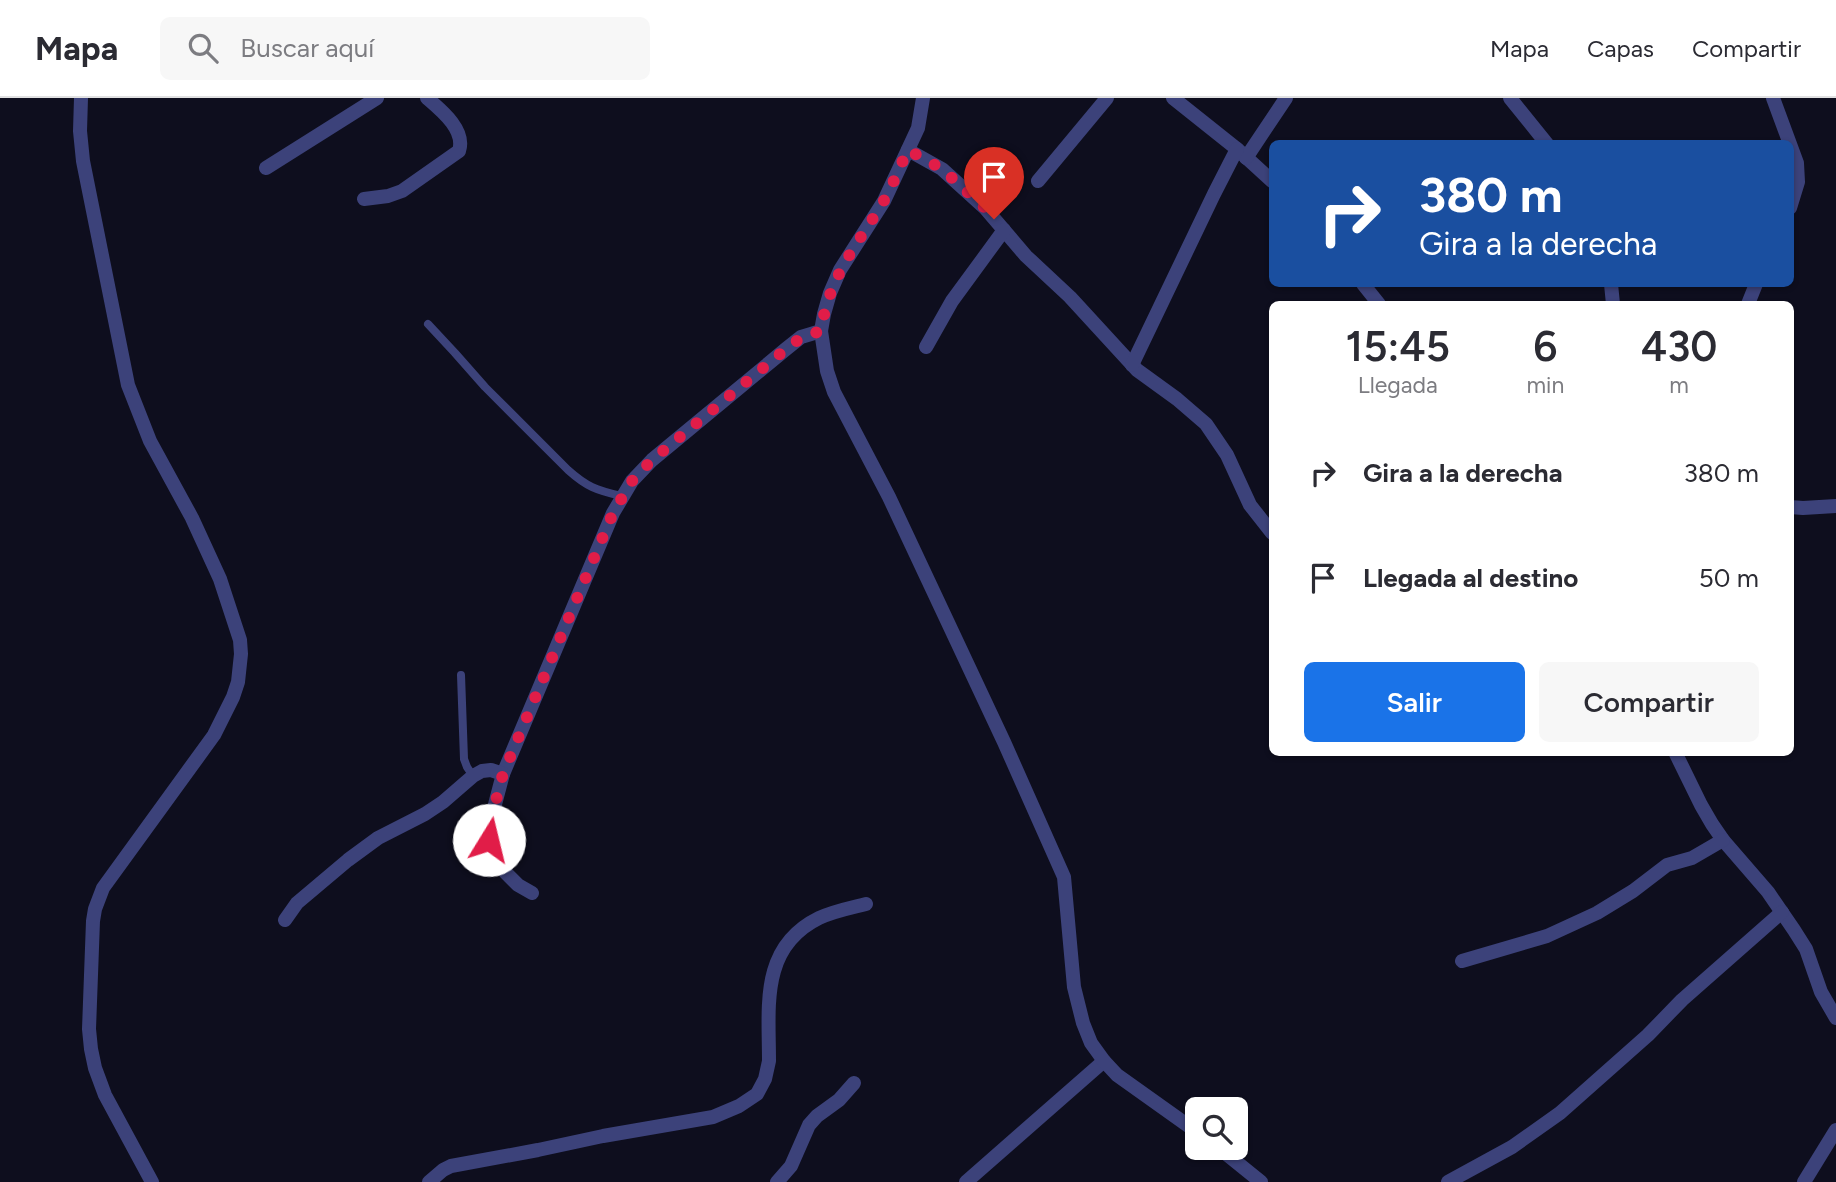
<!DOCTYPE html>
<html lang="es">
<head>
<meta charset="utf-8">
<style>
  body { margin:0; font-family:Figtree,sans-serif; background:#f7f7f7; color:#2b2b33; height:100vh; display:flex; flex-direction:column; font-size:26px; white-space:nowrap }
  * { box-sizing:border-box; margin:0 }
  p { font-size:23px; color:#7c7c81 }
  .icon { flex:none; width:38px; height:38px; fill:none; stroke:currentColor; stroke-width:2; stroke-linecap:round; stroke-linejoin:round }
  .map { position:relative; flex:1; overflow:hidden }
  .drawer { position:absolute; left:1269px; top:203px; width:525px; height:455px; display:flex; flex-direction:column; background:#fff; border-radius:10px; box-shadow:0 2px 5px #0004 }
  .drawer>* { flex:none }
  .top-card { position:absolute; left:1269px; top:42px; width:525px; height:147px; border-radius:10px; box-shadow:0 2px 5px #0004; background:#1a4fa0; color:#fff; overflow:hidden }
  .fabs { position:absolute; left:1185px; top:999px; display:grid; gap:14px }
  .fabs a { display:grid; place-items:center; width:63px; height:63px; border-radius:10px; background:#fff; box-shadow:0 2px 5px #0004; font-size:35px }
  .pin { position:absolute; display:grid; place-items:center; width:60px; height:60px; color:#fff; margin:-72px -30px; border-radius:50% 50% 50% 0; rotate:-45deg; box-shadow:0 0 7px #0007 }
  .pin .icon { rotate:45deg }
  .me { position:absolute; width:77px; margin:-38px; rotate:9deg; stroke-linejoin:round; filter:drop-shadow(0 0 5px #0008) }
  .turn { display:flex; align-items:center; gap:24px; height:147px; padding:0 35px; font-size:32px }
  .turn .icon { width:91px; height:91px; stroke-width:2.5 }
  .turn b { display:block; font-size:49px; line-height:60px }
  .eta { display:flex; justify-content:space-evenly; align-items:center; height:119px; text-align:center }
  .eta b { font-size:42px; font-weight:600; line-height:49px }
  .button { display:flex; gap:14px; margin-top:auto; padding:14px 35px }
  .button a { flex:1; height:80px; border-radius:10px; background:#1a73e8; color:#fff; font-size:28px; font-weight:600; line-height:80px; text-align:center }
  .button a+a { background:#f7f7f7; color:#2b2b33 }
  ul { padding:0; list-style:none }
  li { display:flex; align-items:center; gap:21px; height:105px; padding:0 35px }
  li div { flex:1 }
  li b { display:block; font-size:26px }
  li em { font-style:normal }
  header { display:flex; align-items:center; gap:42px; box-sizing:border-box; height:98px; padding:0 35px; background:#fff; border-bottom:2px solid #e1e1e2 }
  header strong { font-size:33px }
  nav { display:flex; gap:38px; margin-inline-start:auto; font-size:24px }
  .search { width:490px; height:63px; background:#f7f7f7; display:flex; align-items:center; gap:18px; box-sizing:border-box; padding:0 24px; border-radius:10px; color:#7c7c81; font-size:26px }
  .map>svg:first-child { display:block }
  .lines { fill:none; stroke-linecap:round; stroke-linejoin:round }
  .service { stroke:#3c427a; stroke-width:8 }
  .minor { stroke:#3c427a; stroke-width:14 }
  .tertiary { stroke:#3c427a; stroke-width:14 }
  .route { stroke:#e11d48; stroke-width:12; stroke-dasharray:0 21.6 }
</style>
</head>
<body>
<header>
<strong>Mapa</strong>
<div class="search"><svg class="icon" aria-label="search" viewBox="0 0 24 24"><circle cx="10" cy="10" r="6"/><path d="M15 15l6 6"/></svg>Buscar aquí</div>
<nav><a>Mapa</a><a>Capas</a><a>Compartir</a></nav>
</header>
<div class="map">
<svg width="1836" height="1084" viewBox="0 0 1836 1084">
  <rect width="100%" height="100%" fill="#0e0e1e"/>
  <g class="lines">
    <g class="service">
      <path d="M428,226L455,255L485,289L568,372C587,389 596,392 621,398"/>
      <polyline points="461,577 464,661 467,669 473,678"/>
    </g>
    <g class="minor">
      <polyline points="81,0 80,33 83,63 128,287 150,343 192,420 220,481 240,542 241,556 238,584 233,599 214,637 103,790 95,811 93,823 89,931 91,951 95,970 105,997 152,1084"/>
      <polyline points="1173,0 1237,51 1272,83"/>
      <polyline points="1510,0 1547,46"/>
      <polyline points="1773,0 1797,65 1798,84 1790,110"/>
      <polyline points="908,52 942,71 985,110 1026,158 1070,199 1137,272 1177,301 1206,326 1227,357 1250,407 1272,435"/>
      <polyline points="1246,60 1286,0"/>
      <polyline points="266,70 377,0"/>
      <polyline points="1038,83 1107,0"/>
      <path d="M364,101L388,98L402,93L459,53C466,32 441,12 427,0"/>
      <polyline points="1363,186 1379,206"/>
      <polyline points="1611,186 1613,206"/>
      <polyline points="1748,206 1756,186"/>
      <polyline points="926,249 952,203 1004,132"/>
      <polyline points="1132,267 1214,96 1237,51"/>
      <polyline points="1790,409 1803,410 1836,408"/>
      <polyline points="1675,654 1701,707 1712,726 1723,742 1768,794 1794,832 1806,851 1821,894 1836,920"/>
      <polyline points="532,795 518,787 505,774 497,763 488,733 503,676 613,415 632,383 652,362 786,251 801,239 821,233"/>
      <polyline points="285,822 297,805 348,762 378,740 425,716 443,704 473,678 482,673 491,672 503,676"/>
      <polyline points="1462,863 1547,838 1597,815 1633,793 1667,767 1692,760 1723,742"/>
      <path d="M429,1084L443,1072L451,1068L538,1052L603,1038L713,1019L739,1008L757,996L765,981L769,963C769,908 760,849 819,820C834,813 850,810 866,806"/>
      <polyline points="777,1084 791,1068 809,1027 817,1018 839,1002 854,985"/>
      <polyline points="966,1084 1104,963"/>
      <polyline points="1448,1084 1512,1049 1560,1015 1648,937 1682,902 1782,814"/>
      <polyline points="1804,1084 1836,1032"/>
    </g>
    <g class="tertiary">
      <polyline points="923,0 918,30 884,103 840,172 830,195 824,216 821,233 827,273 834,294 889,399 1004,644 1064,779 1074,889 1083,925 1091,945 1104,963 1117,977 1197,1034"/>
      <polyline points="1219,1050 1261,1084"/>
    </g>
  </g>
  <g class="lines">
    <path class="route" d="M489,742L488,733L503,676L613,415L632,383L652,362L786,251L802,239L821,233C829,179 855,150 882,106C892,89 899,70 908,52L942,71L985,110L994,121"/>
  </g>
</svg>
<div class="fabs">
<a><svg class="icon" aria-label="search" viewBox="0 0 24 24"><circle cx="10" cy="10" r="6"/><path d="M15 15l6 6"/></svg></a>
</div>
<div class="pin" style="left:994px;top:121px;background:#d93025"><svg class="icon" aria-label="arrive" viewBox="0 0 24 24"><path d="M6 21V4h12l-3 4 3 4H6"/></svg></div>
<svg class="me" style="left:489px;top:742px" viewBox="-20 -20 40 40"><circle r="19" fill="#fff"/><path d="M0-13L10 11 0 6-10 11z" fill="#e11d48"/></svg>
<div class="top-card">
<div class="turn"><svg class="icon" aria-label="right" viewBox="0 0 24 24"><path d="M7 20v-9h11M14 6l5 5-5 5"/></svg><div><b>380 m</b>Gira a la derecha</div></div>
</div>
<section class="drawer">
<div class="eta">
<div><b>15:45</b><p>Llegada</p></div>
<div><b>6</b><p>min</p></div>
<div><b>430</b><p>m</p></div>
</div>
<ul>
<li><svg class="icon" aria-label="right" viewBox="0 0 24 24"><path d="M7 20v-9h11M14 6l5 5-5 5"/></svg><div><b>Gira a la derecha</b></div><em>380 m</em></li>
<li><svg class="icon" aria-label="arrive" viewBox="0 0 24 24"><path d="M6 21V4h12l-3 4 3 4H6"/></svg><div><b>Llegada al destino</b></div><em>50 m</em></li>
</ul>
<div class="button"><a>Salir</a><a>Compartir</a></div>
</section>
</div>
</body>
</html>
